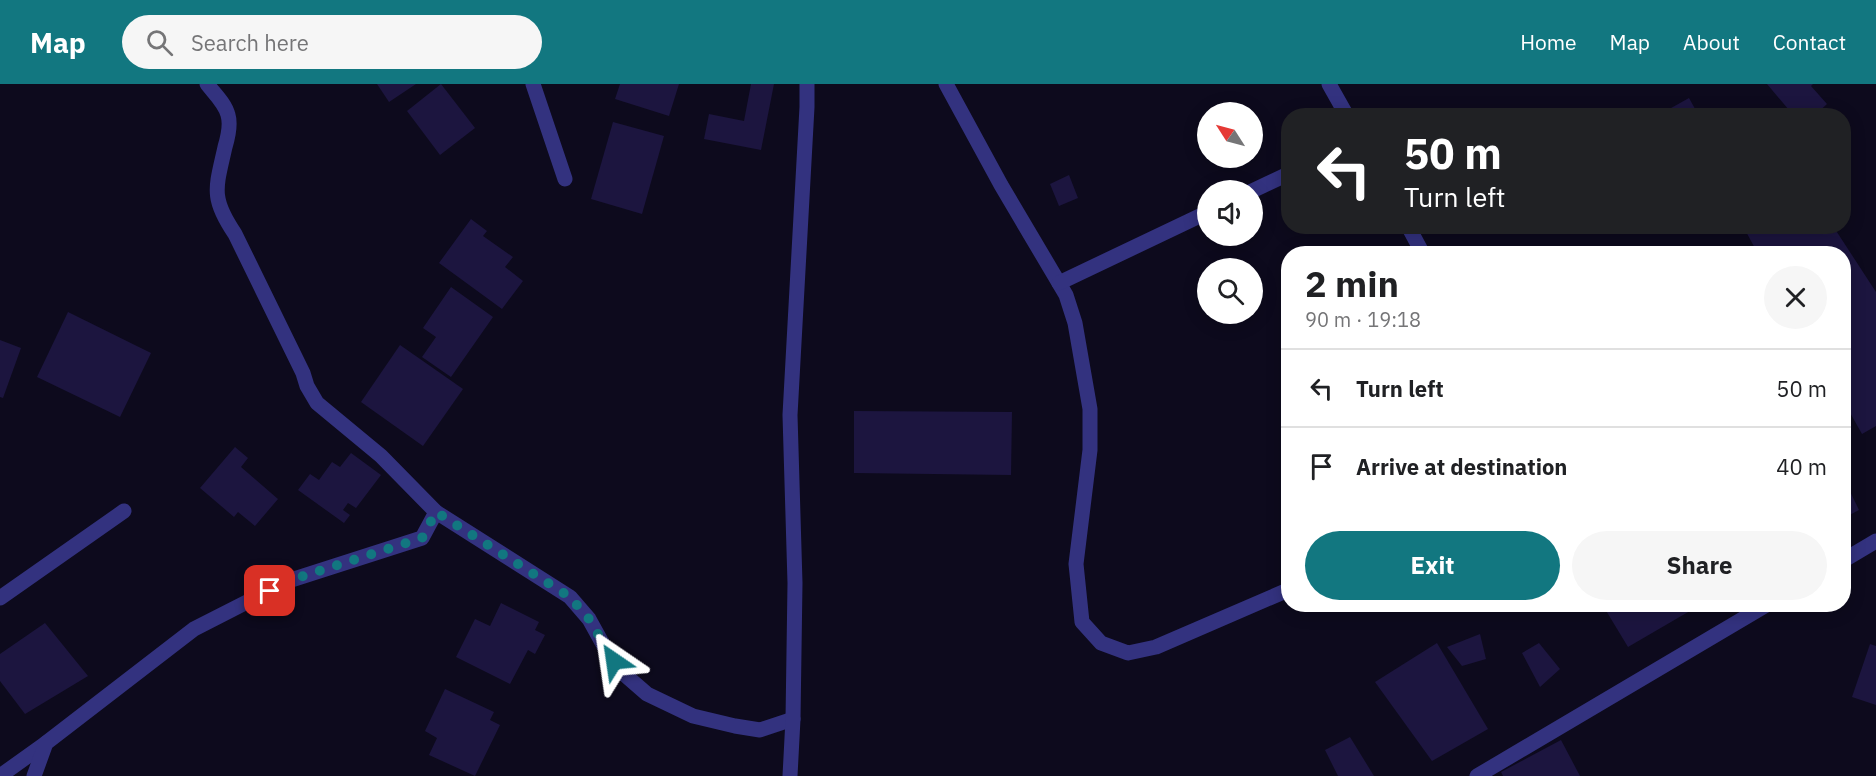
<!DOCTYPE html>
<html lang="en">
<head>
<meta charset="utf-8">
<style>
  body { margin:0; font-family:"IBM Plex Sans",sans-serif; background:#f6f6f6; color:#202124; height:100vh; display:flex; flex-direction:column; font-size:22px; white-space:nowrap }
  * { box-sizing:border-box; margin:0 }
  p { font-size:20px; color:#757577 }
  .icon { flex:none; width:33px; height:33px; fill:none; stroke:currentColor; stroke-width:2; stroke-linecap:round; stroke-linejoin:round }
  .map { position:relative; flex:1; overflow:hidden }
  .details { position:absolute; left:1281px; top:162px; width:570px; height:366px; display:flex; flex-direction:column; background:#fff; border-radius:24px; box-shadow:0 3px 15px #0003 }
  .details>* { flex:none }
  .hud { position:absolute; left:1281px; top:24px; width:570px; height:126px; border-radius:24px; box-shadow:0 3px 15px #0003; background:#202124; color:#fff; overflow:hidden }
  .needle { width:39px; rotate:306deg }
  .buttons { position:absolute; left:1197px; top:18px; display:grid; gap:12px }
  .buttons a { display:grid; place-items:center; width:66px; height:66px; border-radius:50%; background:#fff; box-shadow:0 3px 15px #0003; font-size:30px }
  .pin { position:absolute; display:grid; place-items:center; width:51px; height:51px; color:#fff; margin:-26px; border-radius:12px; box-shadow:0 3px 9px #0006 }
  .me { position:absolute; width:66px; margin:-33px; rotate:328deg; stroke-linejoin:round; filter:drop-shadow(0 0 4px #0008) }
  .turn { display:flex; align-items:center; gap:21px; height:126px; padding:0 24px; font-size:27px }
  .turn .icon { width:78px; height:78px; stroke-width:2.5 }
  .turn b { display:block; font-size:42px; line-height:51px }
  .round { display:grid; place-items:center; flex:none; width:63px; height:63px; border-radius:32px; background:#f6f6f6 }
  .overview { display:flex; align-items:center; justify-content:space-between; height:102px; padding:0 24px }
  h1 { font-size:36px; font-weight:700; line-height:45px }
  .primary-button { display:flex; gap:12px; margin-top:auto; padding:12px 24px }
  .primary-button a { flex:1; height:69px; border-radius:36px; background:#127780; color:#fff; font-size:24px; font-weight:700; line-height:69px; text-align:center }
  .primary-button a+a { background:#f6f6f6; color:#202124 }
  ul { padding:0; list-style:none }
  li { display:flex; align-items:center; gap:18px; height:78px; padding:0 24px; border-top:2px solid #e0e0e0 }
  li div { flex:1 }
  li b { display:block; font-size:22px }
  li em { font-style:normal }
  header { display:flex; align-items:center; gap:36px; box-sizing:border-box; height:84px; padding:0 30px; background:#127780; color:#fff }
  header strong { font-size:28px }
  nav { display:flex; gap:33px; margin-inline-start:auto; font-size:21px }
  .search { width:420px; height:54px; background:#f6f6f6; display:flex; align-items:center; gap:15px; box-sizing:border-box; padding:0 21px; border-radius:33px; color:#757577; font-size:22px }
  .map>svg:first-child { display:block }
  .building { fill:#1c153f }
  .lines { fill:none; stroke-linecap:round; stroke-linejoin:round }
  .minor { stroke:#33327f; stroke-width:15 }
  .route { stroke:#127780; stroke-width:10; stroke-dasharray:0 18 }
</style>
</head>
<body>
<header>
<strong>Map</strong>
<div class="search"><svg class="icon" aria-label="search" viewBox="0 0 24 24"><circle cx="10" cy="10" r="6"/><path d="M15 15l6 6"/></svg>Search here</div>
<nav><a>Home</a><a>Map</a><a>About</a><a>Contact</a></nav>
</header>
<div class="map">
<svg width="1876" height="692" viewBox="0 0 1876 692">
  <rect width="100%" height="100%" fill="#0d0a1d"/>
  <g class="building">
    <polygon points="377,0 416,0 389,18"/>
    <polygon points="441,0 475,44 440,71 407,27"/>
    <polygon points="620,0 679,0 669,32 615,15"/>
    <polygon points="751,0 774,0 761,66 704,55 709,30 744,37"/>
    <polygon points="1767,0 1813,0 1811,2 1827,20 1814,32 1794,32"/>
    <polygon points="1689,14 1699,32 1665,32 1664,28"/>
    <polygon points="613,38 664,52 642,130 591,115"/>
    <polygon points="1069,91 1078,114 1059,122 1050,100"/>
    <polygon points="471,135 487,147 483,152 513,173 505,183 523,197 502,225 439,179"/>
    <polygon points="1743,142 1833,142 1876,208 1876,342 1862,350 1844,318 1844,170 1758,170"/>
    <polygon points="451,203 493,233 451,293 422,273 436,253 423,244"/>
    <polygon points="68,228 151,269 120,333 37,293"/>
    <polygon points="0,256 21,264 3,314 0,313"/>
    <polygon points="400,261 463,305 423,362 361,318"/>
    <polygon points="854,327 1012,328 1011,391 854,389"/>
    <polygon points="235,363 248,374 241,383 278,415 255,442 238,428 234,433 200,404"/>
    <polygon points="351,369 381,391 356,424 348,419 343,426 350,431 344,439 298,406 310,390 319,396 332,378 340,383"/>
    <polygon points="1844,395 1859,426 1844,434"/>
    <polygon points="501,519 539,538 535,546 545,551 535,570 528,566 510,600 456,573 475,535 490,542"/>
    <polygon points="1602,520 1693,520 1695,524 1628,563"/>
    <polygon points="45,539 88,592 25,630 0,597 0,570"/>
    <polygon points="1480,550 1486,575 1462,582 1447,563"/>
    <polygon points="1437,559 1488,645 1432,677 1375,598"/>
    <polygon points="1539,559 1560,585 1540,603 1522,569"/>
    <polygon points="1870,560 1876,562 1876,621 1852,613"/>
    <polygon points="445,605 494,628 490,636 500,641 475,692 429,671 437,654 425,647"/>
    <polygon points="1350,653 1374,692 1338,692 1325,666"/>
    <polygon points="1561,656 1580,692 1503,692 1501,688"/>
  </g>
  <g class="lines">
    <g class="minor">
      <polyline points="533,0 565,95"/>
      <polyline points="946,0 1001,101 1066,211 1075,239 1090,325 1090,366 1076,480 1082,538 1101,559 1128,569 1156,563 1288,506"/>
      <polyline points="1329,0 1347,32"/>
      <polyline points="1252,107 1288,90"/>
      <polyline points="1408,142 1423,170"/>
      <polyline points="1059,199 1208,128"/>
      <polyline points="436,428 570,513 589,535 605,564 624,590 647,610 693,632 735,642 760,646 793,635"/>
      <polyline points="1844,476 1876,457"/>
      <polyline points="0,514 124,427"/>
      <polyline points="0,692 46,659"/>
      <path d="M34,692L46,659L194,545L288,497L422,454L436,428L381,372L317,319L307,302L303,289L235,150C210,113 216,104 225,63C228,53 231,41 228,31C225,19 214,9 207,0"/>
      <polyline points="790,692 793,635 795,499 790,331 807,23 807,0"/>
      <polyline points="1477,692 1768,520"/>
    </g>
  </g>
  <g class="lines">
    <polyline class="route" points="270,507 288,497 422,454 436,428 570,513 589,535 614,577"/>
  </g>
</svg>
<div class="buttons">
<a><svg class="needle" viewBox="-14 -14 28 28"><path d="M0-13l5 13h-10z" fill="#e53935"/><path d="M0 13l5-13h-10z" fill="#757577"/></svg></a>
<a><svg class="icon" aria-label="sound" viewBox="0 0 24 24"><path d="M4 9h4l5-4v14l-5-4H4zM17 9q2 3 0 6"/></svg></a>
<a><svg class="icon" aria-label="search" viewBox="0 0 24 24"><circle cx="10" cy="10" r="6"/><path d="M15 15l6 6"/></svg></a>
</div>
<div class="pin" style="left:270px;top:507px;background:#d93025"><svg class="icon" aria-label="arrive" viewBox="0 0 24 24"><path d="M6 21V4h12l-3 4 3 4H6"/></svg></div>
<svg class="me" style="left:614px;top:577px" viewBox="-20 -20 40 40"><path d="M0-17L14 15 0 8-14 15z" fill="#127780" stroke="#fff" stroke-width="4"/></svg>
<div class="hud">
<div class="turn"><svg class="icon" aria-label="left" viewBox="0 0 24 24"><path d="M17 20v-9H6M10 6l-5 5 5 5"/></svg><div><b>50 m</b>Turn left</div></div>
</div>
<section class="details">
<div class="overview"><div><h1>2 min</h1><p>90 m · 19:18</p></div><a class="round"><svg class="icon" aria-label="close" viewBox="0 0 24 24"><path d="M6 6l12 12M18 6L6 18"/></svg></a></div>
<ul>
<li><svg class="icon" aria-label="left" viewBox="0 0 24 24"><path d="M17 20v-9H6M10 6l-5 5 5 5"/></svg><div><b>Turn left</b></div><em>50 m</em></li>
<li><svg class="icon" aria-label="arrive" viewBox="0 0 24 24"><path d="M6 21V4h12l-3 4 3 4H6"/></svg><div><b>Arrive at destination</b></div><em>40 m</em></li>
</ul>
<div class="primary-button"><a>Exit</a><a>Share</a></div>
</section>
</div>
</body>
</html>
